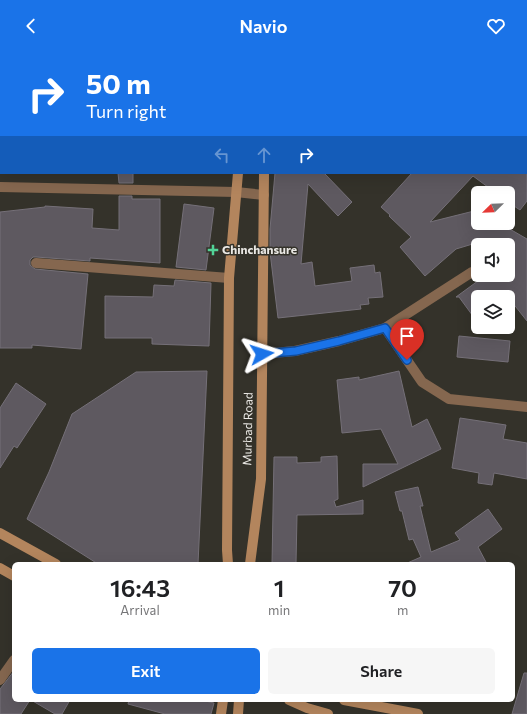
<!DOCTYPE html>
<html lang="en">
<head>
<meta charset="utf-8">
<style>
  body { margin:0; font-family:Commissioner,sans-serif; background:#f6f6f6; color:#202124; height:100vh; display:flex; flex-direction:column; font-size:15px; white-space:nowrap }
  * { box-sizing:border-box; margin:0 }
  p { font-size:13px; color:#757577 }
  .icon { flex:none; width:22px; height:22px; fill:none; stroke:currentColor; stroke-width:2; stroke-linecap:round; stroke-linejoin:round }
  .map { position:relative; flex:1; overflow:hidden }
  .drawer { position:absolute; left:12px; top:510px; width:503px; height:140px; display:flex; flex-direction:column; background:#fff; border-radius:6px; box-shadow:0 4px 16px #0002 }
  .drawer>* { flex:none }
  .hud { position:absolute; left:0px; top:0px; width:527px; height:122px; box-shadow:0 4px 16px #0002; background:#1a73e8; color:#fff; overflow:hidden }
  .needle { width:26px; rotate:247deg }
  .controls { position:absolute; left:471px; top:134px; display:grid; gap:8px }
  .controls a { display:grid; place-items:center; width:44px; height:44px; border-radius:6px; background:#fff; box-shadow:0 4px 16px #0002; font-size:20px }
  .pin { position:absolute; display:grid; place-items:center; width:34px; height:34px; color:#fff; margin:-41px -17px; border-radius:50% 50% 50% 0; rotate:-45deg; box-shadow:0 0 4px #0007 }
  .pin .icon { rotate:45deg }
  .me { position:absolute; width:44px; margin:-22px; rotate:84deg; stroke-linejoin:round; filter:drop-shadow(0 0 3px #0008) }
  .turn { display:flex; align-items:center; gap:14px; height:84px; padding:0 20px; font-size:18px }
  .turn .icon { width:52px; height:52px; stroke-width:2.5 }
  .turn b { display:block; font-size:28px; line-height:34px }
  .lanes { display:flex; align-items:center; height:38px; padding:0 20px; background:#0003; justify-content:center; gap:20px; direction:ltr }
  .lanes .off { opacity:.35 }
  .eta { display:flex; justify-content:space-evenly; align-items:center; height:68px; text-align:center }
  .eta b { font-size:24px; font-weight:600; line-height:28px }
  .cta { display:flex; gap:8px; margin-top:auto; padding:8px 20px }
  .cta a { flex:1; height:46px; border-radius:6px; background:#1a73e8; color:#fff; font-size:16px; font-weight:600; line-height:46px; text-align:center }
  .cta a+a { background:#f6f6f6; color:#202124 }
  header { display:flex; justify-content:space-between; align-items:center; height:52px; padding:0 20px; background:#1a73e8; color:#fff; font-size:18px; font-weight:600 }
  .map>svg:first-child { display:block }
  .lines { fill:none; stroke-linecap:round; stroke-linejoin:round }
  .stream { stroke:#477486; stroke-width:4.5 }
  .building { fill:#5e5960; stroke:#757078 }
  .street { stroke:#85674f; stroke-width:10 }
  .secondary { stroke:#b3855d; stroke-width:10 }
  .route-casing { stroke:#114b97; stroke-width:10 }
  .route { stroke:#1a73e8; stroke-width:7 }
  .poi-dot { fill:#52d397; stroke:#34322a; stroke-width:1.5 }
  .labels { text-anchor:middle; stroke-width:3; stroke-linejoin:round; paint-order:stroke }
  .poi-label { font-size:12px; font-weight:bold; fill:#ebe9e5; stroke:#34322a; text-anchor:start }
  .street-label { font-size:12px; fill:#ebe9e5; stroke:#34322a }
</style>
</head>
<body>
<header><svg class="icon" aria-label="back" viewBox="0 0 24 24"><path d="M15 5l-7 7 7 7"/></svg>Navio<svg class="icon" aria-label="heart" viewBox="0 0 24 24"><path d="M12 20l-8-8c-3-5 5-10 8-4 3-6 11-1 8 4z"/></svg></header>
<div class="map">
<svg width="527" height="662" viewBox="0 0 527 662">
  <rect width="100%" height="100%" fill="#34322a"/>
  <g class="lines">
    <g class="stream">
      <polyline points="438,0 439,1"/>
      <polyline points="526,87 527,88"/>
    </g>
  </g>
  <g class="building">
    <polygon points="118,121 133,121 133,131 119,131"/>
    <polygon points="275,121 324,121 352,150 338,164 308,132 301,212 312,210 315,234 352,229 350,216 374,213 375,221 380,220 383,245 368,246 369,252 360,253 361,257 278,266 270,200 270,177"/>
    <polygon points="412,121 527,121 527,149 520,158 508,150 508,141 496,141 473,124 430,170 478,158 478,171 511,171 508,176 527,187 527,269 508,245 478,245 478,271 459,245 456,245 486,223 508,223 508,193 479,193 476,191 456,197 425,224 400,195 411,185 389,164 390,163 381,155"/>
    <polygon points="119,144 132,144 132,147 160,147 160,211 90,206 90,209 36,205 33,205 30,208 30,213 35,217 88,222 81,297 32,293 32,296 0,296 0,160 45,155 45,154 93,157 92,176 119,178"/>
    <polygon points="184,152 214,156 206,218 176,215"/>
    <polygon points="175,228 211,231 209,294 152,292 152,286 105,286 105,244 153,245 154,233 174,234"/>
    <polygon points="459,284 510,289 508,310 457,305"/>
    <polygon points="207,319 198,512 98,512 27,467 49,420 72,362 136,320"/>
    <polygon points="399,319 412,375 427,367 441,397 363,435 363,412 398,412 381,377 342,381 337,328 359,325 359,328"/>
    <polygon points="16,331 46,352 17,396 14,394 0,416 0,356"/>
    <polygon points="460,366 506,373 503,387 527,391 527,427 494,421 492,433 478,431 479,421 452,416"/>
    <polygon points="337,404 338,447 334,449 336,455 363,448 363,462 297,463 296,512 272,512 274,405 297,405 297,411 321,410 321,405"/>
    <polygon points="418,435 423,454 420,454 431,500 460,488 455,481 488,457 502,477 478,495 487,512 405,512 421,505 413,487 409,488 402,459 400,459 395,440"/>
    <polygon points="14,619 14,648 30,648 21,662 0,662 0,637"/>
    <polygon points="524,621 527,621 527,662 512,662"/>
    <polygon points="31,648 70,648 62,662 55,662"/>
    <polygon points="129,648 201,648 214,651 211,662 165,662 128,652"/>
  </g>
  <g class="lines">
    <g class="street">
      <polyline points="526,26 527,25"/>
      <polyline points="526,100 527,101"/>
      <polyline points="0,135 236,140 264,143"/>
      <polyline points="36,211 229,226"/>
      <polyline points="385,276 422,330 449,347 527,355"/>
      <polyline points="262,302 295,299 339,289 385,276 472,220"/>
      <polyline points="0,628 14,608"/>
    </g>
    <g class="secondary">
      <polyline points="253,1 254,0"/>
      <polyline points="275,1 275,0"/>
      <polyline points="0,481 56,512"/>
      <polyline points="228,512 227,498 229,226 238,121"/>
      <polyline points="250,512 261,427 264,121"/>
      <polyline points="0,516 14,524"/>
      <polyline points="289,648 307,656 328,662"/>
      <polyline points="344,648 418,662"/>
      <polyline points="221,662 223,648"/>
      <polyline points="238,662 239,648"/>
    </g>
  </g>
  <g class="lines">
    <defs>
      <polyline id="route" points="262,302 296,299 339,289 385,276 407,308"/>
    </defs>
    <use href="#route" class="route-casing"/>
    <use href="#route" class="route"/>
  </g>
  <path class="poi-dot" d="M211 192h4v4h4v4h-4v4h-4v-4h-4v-4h4z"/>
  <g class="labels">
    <g class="poi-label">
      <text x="222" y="202">Chinchansure</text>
    </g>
    <g class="street-label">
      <text transform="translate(248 377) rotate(-89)" y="4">Murbad Road</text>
    </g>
  </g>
</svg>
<div class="controls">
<a><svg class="needle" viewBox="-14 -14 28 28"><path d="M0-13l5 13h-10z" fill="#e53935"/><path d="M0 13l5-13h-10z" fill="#757577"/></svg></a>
<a><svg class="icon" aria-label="sound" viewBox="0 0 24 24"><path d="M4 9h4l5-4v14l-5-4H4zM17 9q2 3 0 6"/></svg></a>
<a><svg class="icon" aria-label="layers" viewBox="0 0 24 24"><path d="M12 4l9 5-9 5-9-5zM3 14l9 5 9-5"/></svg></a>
</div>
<div class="pin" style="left:407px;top:308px;background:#d93025"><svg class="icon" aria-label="arrive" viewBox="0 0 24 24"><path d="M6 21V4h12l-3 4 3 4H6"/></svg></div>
<svg class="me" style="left:262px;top:302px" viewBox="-20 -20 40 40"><path d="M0-17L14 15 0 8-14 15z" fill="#1a73e8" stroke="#fff" stroke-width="4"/></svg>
<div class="hud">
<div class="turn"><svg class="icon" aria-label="right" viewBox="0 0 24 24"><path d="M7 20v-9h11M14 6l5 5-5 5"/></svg><div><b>50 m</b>Turn right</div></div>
<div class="lanes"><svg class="icon off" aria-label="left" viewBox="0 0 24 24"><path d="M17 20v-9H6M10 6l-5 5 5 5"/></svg><svg class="icon off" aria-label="ahead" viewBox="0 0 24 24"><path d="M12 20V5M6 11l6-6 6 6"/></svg><svg class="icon" aria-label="right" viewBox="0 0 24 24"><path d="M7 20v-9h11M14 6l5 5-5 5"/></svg></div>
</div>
<section class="drawer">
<div class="eta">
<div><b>16:43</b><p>Arrival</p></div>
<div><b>1</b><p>min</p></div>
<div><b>70</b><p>m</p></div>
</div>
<div class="cta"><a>Exit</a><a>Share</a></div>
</section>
</div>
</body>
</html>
